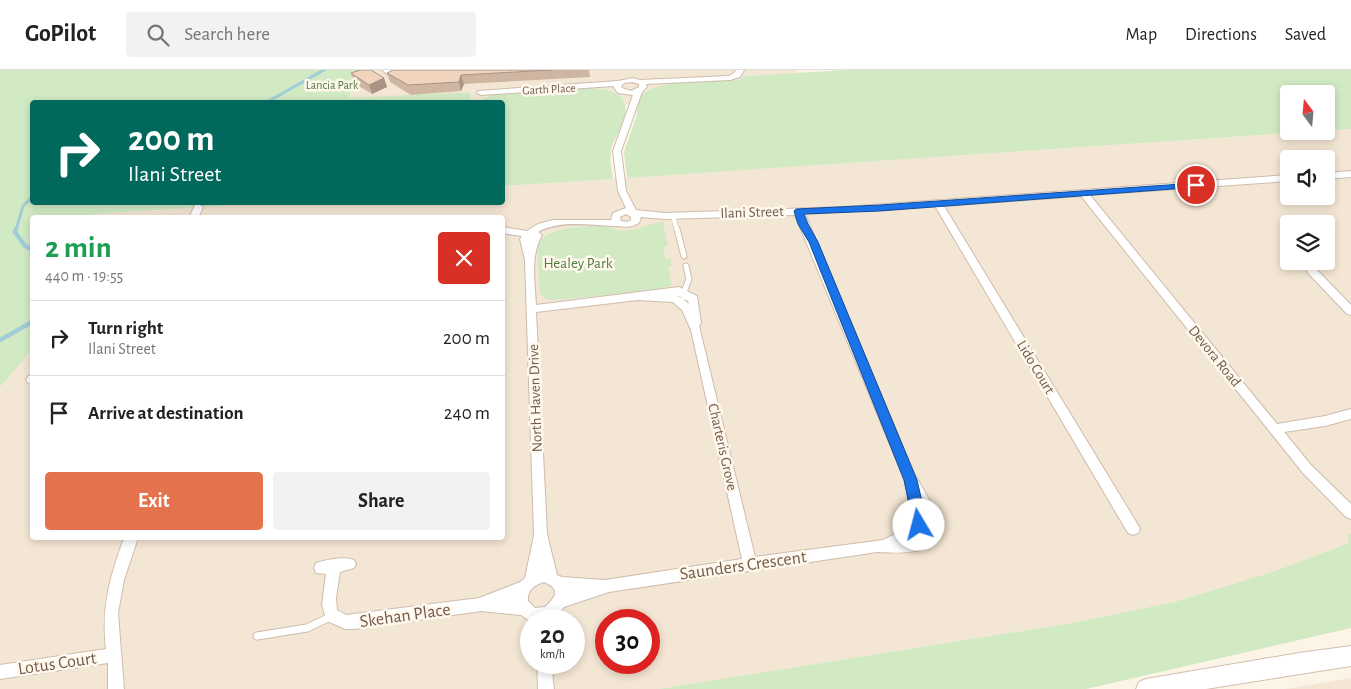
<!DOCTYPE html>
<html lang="en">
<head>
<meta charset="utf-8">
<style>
  body { margin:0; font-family:"Alegreya Sans",sans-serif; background:#f2f2f2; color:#222; height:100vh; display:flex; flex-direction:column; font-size:19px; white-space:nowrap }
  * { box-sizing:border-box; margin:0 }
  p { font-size:16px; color:#767676 }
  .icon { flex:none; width:28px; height:28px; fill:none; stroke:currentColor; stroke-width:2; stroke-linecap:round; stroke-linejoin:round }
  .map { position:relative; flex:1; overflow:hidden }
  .details { position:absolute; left:30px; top:145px; width:475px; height:325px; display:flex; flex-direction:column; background:#fff; border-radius:5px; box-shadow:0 2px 8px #0003 }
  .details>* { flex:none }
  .guide { position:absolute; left:30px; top:30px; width:475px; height:105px; border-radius:5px; box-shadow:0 2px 8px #0003; background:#00695c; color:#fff; overflow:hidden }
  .needle { width:32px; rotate:344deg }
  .fabs { position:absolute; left:1280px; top:15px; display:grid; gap:10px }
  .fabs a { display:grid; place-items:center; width:55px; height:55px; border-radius:5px; background:#fff; box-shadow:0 2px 8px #0003; font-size:25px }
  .speed { position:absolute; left:520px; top:539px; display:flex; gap:10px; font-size:25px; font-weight:700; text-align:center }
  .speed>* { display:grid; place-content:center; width:65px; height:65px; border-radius:50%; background:#fff; box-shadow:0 2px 8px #0003; line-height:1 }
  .speed small { font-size:12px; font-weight:400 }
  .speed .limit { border:8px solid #d22; background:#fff; color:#111 }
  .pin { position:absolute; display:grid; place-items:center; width:42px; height:42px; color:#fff; margin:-21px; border:2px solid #fff; border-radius:50%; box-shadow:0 1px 5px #0007 }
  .me { position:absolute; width:55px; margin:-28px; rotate:352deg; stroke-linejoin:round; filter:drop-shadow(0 0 4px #0008) }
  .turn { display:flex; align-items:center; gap:18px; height:105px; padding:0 15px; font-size:22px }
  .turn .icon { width:65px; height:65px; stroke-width:2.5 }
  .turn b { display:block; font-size:35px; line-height:42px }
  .round { display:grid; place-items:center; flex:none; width:52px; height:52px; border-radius:5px; background:#f2f2f2 }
  .overview { display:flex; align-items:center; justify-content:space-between; height:85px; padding:0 15px }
  h1 { font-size:30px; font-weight:700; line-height:38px; color:#1e9e55 }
  .action { display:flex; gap:10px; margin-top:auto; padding:10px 15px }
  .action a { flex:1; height:58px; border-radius:5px; background:#e4734d; color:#fff; font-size:20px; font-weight:700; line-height:58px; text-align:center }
  .action a+a { background:#f2f2f2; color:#222 }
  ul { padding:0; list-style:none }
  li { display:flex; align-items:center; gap:15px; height:75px; padding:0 15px; border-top:1px solid #e0e0e0 }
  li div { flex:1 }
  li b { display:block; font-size:19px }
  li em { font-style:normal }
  header { display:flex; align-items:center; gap:30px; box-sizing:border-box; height:70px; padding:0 25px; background:#fff; border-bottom:1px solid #e0e0e0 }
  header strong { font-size:24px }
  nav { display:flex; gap:28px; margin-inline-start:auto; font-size:18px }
  .search { width:350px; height:45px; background:#f2f2f2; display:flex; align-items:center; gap:12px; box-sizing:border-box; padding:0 18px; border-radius:5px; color:#767676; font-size:19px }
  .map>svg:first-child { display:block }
  .residential { fill:#f4e6d4; fill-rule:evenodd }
  .green { fill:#d2eac4 }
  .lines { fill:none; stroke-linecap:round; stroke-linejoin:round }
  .stream-far1 { stroke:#a1cdd7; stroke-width:3 }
  .stream { stroke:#a1cdd7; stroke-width:4.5 }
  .lane-far2-casing { stroke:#cebcac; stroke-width:5.5 }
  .lane-far1-casing { stroke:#cebcac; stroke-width:7 }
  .lane-casing { stroke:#cebcac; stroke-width:9 }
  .street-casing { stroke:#cebcac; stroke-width:2 }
  .secondary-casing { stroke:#d3beac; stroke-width:2 }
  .lane-far2 { stroke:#fff; stroke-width:4.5 }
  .lane-far1 { stroke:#fff; stroke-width:5 }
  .lane { stroke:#fff; stroke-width:7 }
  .street { fill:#fff; fill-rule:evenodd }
  .secondary { fill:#fff; fill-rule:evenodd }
  .wall { fill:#cfb6a3 }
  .shaded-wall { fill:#a99485 }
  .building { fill:#f1d4be; stroke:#a99485 }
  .route { fill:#1a73e8; stroke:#114b97 }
  .labels { text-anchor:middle; stroke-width:5; stroke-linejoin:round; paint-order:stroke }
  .far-park-label { font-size:12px; fill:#527b42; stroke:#fff8ec }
  .far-street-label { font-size:12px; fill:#755b4b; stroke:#fff8ec }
  .street-label { font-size:15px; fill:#755b4b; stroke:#fff8ec }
  .park-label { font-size:15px; fill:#527b42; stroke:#fff8ec }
  .near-street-label { font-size:18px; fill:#755b4b; stroke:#fff8ec }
</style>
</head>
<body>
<header>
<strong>GoPilot</strong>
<div class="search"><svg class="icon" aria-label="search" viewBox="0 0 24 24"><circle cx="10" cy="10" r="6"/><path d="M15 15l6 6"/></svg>Search here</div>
<nav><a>Map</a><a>Directions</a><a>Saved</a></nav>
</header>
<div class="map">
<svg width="1351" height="619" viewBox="0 0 1351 619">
  <rect width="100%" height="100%" fill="#fcf4e6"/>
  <g class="residential">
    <polygon points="369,0 796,0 798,3 746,6 737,10 661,15 645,21 637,34 626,34 621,26 609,20 591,18 493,24 486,27 482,32 470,32 471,22 349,29 355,6"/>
    <path d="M1351,59V463L1347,465L1349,473L1272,502L1174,532L1072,553L658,619H0V317L32,280V468H502V148L95,147L96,144L260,132H502L503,116ZM1289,89H1326V126H1289ZM1289,154H1326V191H1289ZM531,550H574V592H531ZM606,550H649V592H606Z"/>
    <polygon points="1351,608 1351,619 1286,619"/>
  </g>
  <g class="green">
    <polygon points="0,0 369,0 355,6 349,28 471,22 470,32 32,32 32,132 260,133 96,144 95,147 32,148 32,280 0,317"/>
    <path d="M847,0H1351V59L1326,61V24H1289V61H1318L627,108L624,82L636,48L639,27C656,8 712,12 737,10L746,6Z"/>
    <path d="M591,18C621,19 634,30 620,59C617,66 612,73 611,81C609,90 612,100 613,109L503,116L502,32H482L483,29L493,24Z"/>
    <path d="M663,152L668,176L663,177L666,189H671L672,196H668L672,216L646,221L556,230L546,229L540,223C539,213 536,181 539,173C545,158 589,155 603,156C611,157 618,161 626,161C639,160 650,153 663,152Z"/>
    <polygon points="1351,463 1351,558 1086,619 658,619 1072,553 1174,532 1272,502 1349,473 1347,465"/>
  </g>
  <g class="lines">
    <g class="stream-far1">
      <polyline points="267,32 324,0"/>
      <polyline points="16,160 23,136 32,127"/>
    </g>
    <g class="stream">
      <polyline points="16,159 15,162 25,176 32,179"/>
      <polyline points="0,270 32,252"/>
    </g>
    <defs>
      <polyline id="lane-far2" points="673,146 677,160"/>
      <g id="lane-far1">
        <polyline points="677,159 684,186"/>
        <polyline points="684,222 689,209 686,196"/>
      </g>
      <polyline id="lane" points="257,566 307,558 332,546"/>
      <g id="street">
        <polygon points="382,0 391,0 397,4 390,6"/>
        <path d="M736,0H744L740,7L730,10L646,14L647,17L642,22L621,81L626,121L636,140L665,143L844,137L1289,105V111L1090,125L1277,354L1325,346L1351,339V349L1325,356L1284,362L1311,395L1351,434V449L1346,447L1303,403L1081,126L944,136L1138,455L1140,459L1138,463L1133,465L1128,463L935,136L805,144L913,401C921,417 933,433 938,450C948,487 898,483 877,482L609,522L564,537L555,547L548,550H531V552L521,545L481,541L355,559H345L327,551L322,535L326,504L316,503L314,498L316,493C326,490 344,486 354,490L356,494L354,498L340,502L336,528L337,540L346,545L479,528L520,512L525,508L534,465L525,190L520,169L522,166L502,163V157L527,161L538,154L553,150H611L613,143L626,138L618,121L613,81L633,25L618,23L613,16L481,25L477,23L478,21L618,11L633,8L640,10L729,6L734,3ZM632,12L639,14V17L631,21L622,18L621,16L624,13ZM626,144L631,147V150L627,152L621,151L620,147ZM795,145L901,401L910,420L908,424L913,449L911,456L883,470L755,487L699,256L701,253L697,226L679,217L536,235C535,212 530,186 542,165L538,162C560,150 588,155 613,156C625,156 628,159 639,153L641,147L665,149ZM675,225L688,231L689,234L681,227ZM638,230L673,232L682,240L691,260L742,489L605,510L562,507L557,505L547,464L536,242ZM925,451L926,457L924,465L912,470L922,464ZM544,512C561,519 556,527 545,537L535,538L528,531C527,521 534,515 544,512Z"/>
        <polygon points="1351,101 1351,107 1326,109 1326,103"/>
        <polygon points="198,134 203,137 198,148 189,148 195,135"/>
        <polygon points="1312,198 1316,199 1351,235 1351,245 1347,244 1308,203 1307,201 1308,199"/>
        <polygon points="32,305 32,314 28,313 26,310 28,306"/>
        <path d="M124,468H138L124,510L118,543L124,619H108V593L0,609V595L106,579C101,537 110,507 124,468Z"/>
        <polygon points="537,592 551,592 554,619 538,619"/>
      </g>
      <polygon id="secondary" points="1351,576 1351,596 1206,619 1136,619 1139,612 1146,609 1299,583"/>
    </defs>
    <use href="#lane-far2" class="lane-far2-casing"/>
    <use href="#lane-far1" class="lane-far1-casing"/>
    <use href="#lane" class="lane-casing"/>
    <use href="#street" class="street-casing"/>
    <use href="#secondary" class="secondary-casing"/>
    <use href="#lane-far2" class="lane-far2"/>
    <use href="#lane-far1" class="lane-far1"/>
    <use href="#lane" class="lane"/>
    <use href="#street" class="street"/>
    <use href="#secondary" class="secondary"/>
  </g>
  <g class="wall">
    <polygon points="393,0 589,0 590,7 464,14 461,21 411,25 390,12 387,3"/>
    <polygon points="351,3 384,8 387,17 372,24 354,13"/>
  </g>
  <g class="shaded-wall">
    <polygon points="461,5 464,14 461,21 459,12"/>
    <polygon points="384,8 387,17 372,24 369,15"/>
  </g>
  <g class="building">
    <polygon points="360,0 371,0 384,8 369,15 351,3"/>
    <polygon points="393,0 552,0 461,5 459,12 408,15 387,3"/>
  </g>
  <polygon class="route" points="1196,113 1199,113 1199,117 880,141 804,144 808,154 818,172 917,410 926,449 923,459 919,461 914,459 904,410 809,172 798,154 794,141 796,139 880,135"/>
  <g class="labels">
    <g class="far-park-label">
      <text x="332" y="19">Lancia Park</text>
    </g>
    <g class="far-street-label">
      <text transform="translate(549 19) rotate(-3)" y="4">Garth Place</text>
    </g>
    <g class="street-label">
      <text transform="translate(752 142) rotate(-2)" y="5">Ilani Street</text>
      <text transform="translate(1215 286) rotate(51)" y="5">Devora Road</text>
      <text transform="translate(1036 297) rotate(59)" y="5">Lido Court</text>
      <text transform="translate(535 328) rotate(-92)" y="5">North Haven Drive</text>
      <text transform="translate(723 377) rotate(77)" y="5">Charteris Grove</text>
    </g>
    <g class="park-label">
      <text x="578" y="198">Healey Park</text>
    </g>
    <g class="near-street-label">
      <text transform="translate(743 495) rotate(-8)" y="6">Saunders Crescent</text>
      <text transform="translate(405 545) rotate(-8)" y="6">Skehan Place</text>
      <text transform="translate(57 593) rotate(-8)" y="6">Lotus Court</text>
    </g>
  </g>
</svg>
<div class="fabs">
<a><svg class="needle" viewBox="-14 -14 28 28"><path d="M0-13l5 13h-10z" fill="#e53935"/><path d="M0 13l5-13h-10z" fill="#767676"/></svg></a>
<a><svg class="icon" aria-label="sound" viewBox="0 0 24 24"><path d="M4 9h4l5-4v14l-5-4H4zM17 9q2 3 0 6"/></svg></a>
<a><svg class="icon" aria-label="layers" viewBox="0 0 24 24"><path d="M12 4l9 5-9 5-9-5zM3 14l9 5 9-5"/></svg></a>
</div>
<div class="speed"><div>20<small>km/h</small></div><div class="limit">30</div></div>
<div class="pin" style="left:1196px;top:115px;background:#d93025"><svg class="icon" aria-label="arrive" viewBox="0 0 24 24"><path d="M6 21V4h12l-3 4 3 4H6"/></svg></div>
<svg class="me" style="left:919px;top:455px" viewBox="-20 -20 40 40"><circle r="19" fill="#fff"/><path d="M0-13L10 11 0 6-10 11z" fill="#1a73e8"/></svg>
<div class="guide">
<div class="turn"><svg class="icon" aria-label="right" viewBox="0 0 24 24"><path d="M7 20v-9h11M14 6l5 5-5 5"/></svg><div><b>200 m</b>Ilani Street</div></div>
</div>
<section class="details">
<div class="overview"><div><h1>2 min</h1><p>440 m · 19:55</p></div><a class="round" style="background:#d93025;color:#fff"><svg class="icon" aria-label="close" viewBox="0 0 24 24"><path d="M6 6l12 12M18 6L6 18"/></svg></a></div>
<ul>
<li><svg class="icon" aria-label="right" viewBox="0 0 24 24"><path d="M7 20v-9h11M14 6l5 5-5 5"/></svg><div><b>Turn right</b><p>Ilani Street</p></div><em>200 m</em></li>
<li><svg class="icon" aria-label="arrive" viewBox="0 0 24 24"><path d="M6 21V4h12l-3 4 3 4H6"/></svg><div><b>Arrive at destination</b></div><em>240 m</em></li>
</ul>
<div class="action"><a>Exit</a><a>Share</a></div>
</section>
</div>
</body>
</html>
